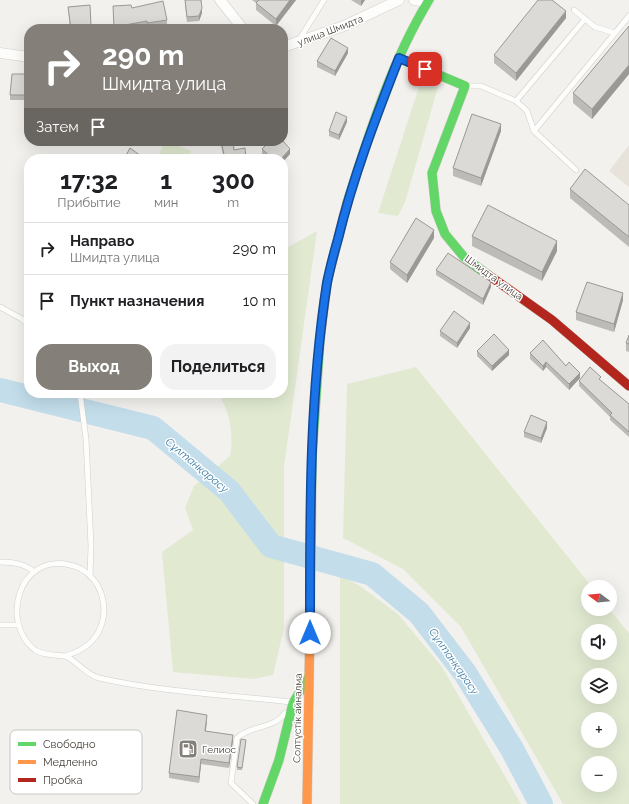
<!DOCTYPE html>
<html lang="ru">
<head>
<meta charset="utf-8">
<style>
  body { margin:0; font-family:Raleway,sans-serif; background:#f2f2f2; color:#202124; height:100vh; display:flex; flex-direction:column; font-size:15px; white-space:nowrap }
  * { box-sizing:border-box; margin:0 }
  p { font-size:13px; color:#757577 }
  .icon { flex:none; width:22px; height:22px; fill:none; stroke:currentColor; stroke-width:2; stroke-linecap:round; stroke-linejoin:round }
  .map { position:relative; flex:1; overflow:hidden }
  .sheet { position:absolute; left:24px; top:154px; width:264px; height:244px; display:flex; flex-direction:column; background:#fff; border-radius:16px; box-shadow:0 4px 16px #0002 }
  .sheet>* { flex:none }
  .banner { position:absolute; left:24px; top:24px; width:264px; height:122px; border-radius:16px; box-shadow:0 4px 16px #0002; background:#847f79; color:#fff; overflow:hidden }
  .needle { width:26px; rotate:286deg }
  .tools { position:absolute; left:581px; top:580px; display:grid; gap:8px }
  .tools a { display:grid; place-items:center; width:36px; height:36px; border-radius:50%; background:#fff; box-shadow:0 4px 16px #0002; font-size:20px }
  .pin { position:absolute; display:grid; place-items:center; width:34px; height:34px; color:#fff; margin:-17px; border-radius:8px; box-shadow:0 2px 6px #0006 }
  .me { position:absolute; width:44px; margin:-22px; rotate:0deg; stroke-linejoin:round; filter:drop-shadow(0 0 3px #0008) }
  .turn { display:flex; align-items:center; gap:14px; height:84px; padding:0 12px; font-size:18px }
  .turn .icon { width:52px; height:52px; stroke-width:2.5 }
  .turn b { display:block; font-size:28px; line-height:34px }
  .then { display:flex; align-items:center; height:38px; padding:0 12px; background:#0003; gap:8px; font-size:15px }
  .eta { display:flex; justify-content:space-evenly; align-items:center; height:68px; text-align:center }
  .eta b { font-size:24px; font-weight:700; line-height:28px }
  .button { display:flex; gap:8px; margin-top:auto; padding:8px 12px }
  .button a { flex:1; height:46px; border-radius:16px; background:#847f79; color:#fff; font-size:16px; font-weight:700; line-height:46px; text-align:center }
  .button a+a { background:#f2f2f2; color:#202124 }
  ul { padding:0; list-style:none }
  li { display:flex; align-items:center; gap:12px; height:52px; padding:0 12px; border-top:1px solid #e0e0e0 }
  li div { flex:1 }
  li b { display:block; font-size:15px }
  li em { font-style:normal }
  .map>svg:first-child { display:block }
  .education { fill:#e8e3da }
  .green { fill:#e1ead1; fill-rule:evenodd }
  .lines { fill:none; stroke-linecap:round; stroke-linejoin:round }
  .river { stroke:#c3ddeb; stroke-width:24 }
  .lane-casing { stroke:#d0cfcb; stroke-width:6 }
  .street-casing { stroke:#d0cfcb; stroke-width:11 }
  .fast-casing { stroke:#d0cdc5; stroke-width:10 }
  .slow-casing { stroke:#d0cdc5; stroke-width:10 }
  .jam-casing { stroke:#d0cdc5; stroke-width:10 }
  .lane { stroke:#fdfdfc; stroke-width:5 }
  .street { stroke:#fdfdfc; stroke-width:10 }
  .fast { stroke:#63d668; stroke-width:9 }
  .slow { stroke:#ff974d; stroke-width:9 }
  .jam { stroke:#b3261e; stroke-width:9 }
  .wall { fill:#bdbbb8 }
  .shaded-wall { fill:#9a9996 }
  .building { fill:#dcdad6; stroke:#9a9996 }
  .route-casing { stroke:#114b97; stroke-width:10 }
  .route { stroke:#1a73e8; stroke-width:7 }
  .labels { text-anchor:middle; stroke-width:3; stroke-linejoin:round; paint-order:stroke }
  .street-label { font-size:10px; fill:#48423a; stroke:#fff }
  .poi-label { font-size:10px; fill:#48423a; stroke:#fff; text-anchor:start }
  .water-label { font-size:11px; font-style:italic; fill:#3b7ba3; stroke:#fff }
  .key { fill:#fff; stroke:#c8c6c4; stroke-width:1 }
  .key-label { font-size:11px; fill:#48423a }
</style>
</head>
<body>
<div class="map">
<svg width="629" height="804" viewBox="0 0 629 804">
  <rect width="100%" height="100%" fill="#f2f1ee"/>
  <polygon class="education" points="629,145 629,187 609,171"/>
  <g class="green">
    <polygon points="419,87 438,87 405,202 398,216 378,213"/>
    <polygon points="165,141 191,151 191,159 157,159"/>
    <path d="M317,231L284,467V628L273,675L253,679L173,672L162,552L193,530L185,508L194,486L230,456C234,437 230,408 217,393H283V250Z"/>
    <path d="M416,367L592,587H588V609H609L629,633V804H563L461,627L403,569L343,538L347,384ZM588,631H610V653H588ZM588,675H610V697H588ZM588,719H610V741H588ZM588,763H610V785H588Z"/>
    <polygon points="340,575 360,586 398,614 442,667 521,804 340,804"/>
  </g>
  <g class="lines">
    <polyline class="river" points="0,390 153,428 229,491 271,546 372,574 419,613 465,673 512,749 541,804"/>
    <defs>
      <g id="lane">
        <polyline points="574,10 595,27 615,33"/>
        <polyline points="299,40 324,0"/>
        <polyline points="466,86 481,86 516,101 527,111 534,131 576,170"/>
        <polyline points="516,101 585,19"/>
        <polyline points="534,131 629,16"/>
        <polyline points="0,307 22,319 29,325"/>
        <polyline points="80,393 86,439 91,546 90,576"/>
        <path d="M0,562C11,562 24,563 33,571"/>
        <polyline points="0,625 15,625"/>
        <path d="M65,656C75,653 84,649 91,642C115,618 104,572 70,565C18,553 0,623 35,650C45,656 53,654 64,656C73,657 86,675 99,678C161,692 228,695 291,702"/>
        <path d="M253,804L231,783L237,738C251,725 274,729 285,713"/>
      </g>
      <g id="street">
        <polyline points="220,0 243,29"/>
        <polyline points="414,0 428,2"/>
        <polyline points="283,47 344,26 399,0"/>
        <polyline points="0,53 29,57"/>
      </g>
      <g id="fast">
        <polyline points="399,58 465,86 432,173 436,211 445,234 464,257 487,274"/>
        <path d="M347,203C369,134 391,62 429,0"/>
        <polyline points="310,624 312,455 320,339"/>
        <polyline points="263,804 279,760 293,703 308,678"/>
      </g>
      <g id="slow">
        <polyline points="320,339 327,282 347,203"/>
        <polyline points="307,804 310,624"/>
      </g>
      <polyline id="jam" points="487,274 552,320 629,386"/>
    </defs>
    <use href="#lane" class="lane-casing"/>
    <use href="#street" class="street-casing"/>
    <use href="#fast" class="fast-casing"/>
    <use href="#slow" class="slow-casing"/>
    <use href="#jam" class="jam-casing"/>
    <use href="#lane" class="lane"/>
    <use href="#street" class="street"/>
    <use href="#fast" class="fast"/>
    <use href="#slow" class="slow"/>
    <use href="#jam" class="jam"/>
  </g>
  <g class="wall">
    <polygon points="185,0 202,13 199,21 187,22 185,5"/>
    <polygon points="252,0 296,0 276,26 256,10 256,3"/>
    <polygon points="351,0 365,0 361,6"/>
    <polygon points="553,1 566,18 516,81 494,63 494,55"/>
    <polygon points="90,5 91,29 70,29 68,7"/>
    <polygon points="113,6 132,8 167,20 167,25 147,28 147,26 131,29 114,29"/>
    <polygon points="629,26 629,74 592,119 573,103 573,93"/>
    <polygon points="348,53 335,76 317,67 317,61"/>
    <polygon points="29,74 29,100 10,100 10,95"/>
    <polygon points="283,94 284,106 284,111 283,111"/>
    <polygon points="347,122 339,140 329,136 329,131"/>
    <polygon points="501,131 481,186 453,176 453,168"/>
    <polygon points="220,141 233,141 234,150 246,159 224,159"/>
    <polygon points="262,149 290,154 283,159 267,159 262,154"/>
    <polygon points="570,189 629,205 629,247 570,198"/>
    <polygon points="472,236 557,251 542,281 472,246"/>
    <polygon points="434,238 407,283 390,269 390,262"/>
    <polygon points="436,270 491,287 483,305 436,275"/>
    <polygon points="623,300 614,332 576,320 576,312"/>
    <polygon points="470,328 457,348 440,336 440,331"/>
    <polygon points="629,335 629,352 626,351 626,343"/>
    <polygon points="477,351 509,355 492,371 477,356"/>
    <polygon points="530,353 566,366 580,378 569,390 546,367 543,371 530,359"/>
    <polygon points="579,381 601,381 629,404 629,437 610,420 610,417 579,386"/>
    <polygon points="547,428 541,443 524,437 524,432"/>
    <polygon points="207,720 206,731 233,740 229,768 201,764 199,783 169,778 169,773"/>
    <polygon points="246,742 242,770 237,770 237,767"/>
  </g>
  <g class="shaded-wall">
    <polygon points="290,0 296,0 276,26 276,19"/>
    <polygon points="361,0 365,0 361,6"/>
    <polygon points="202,8 202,13 199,21 199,16"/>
    <polygon points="566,11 566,18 516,81 516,73"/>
    <polygon points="348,48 348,53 335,76 335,71"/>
    <polygon points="629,65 629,74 592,119 592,109"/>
    <polygon points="347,117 347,122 339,140 339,135"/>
    <polygon points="501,124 501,131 481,186 481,178"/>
    <polygon points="290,149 290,154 283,162 283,159 281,159"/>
    <polygon points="434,230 434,238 407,283 407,275"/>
    <polygon points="557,241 557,251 542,281 542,272"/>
    <polygon points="491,282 491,287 483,305 483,299"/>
    <polygon points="623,293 623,300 614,332 614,324"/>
    <polygon points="470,323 470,328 457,348 457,343"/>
    <polygon points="509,350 509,355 492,371 492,366"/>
    <polygon points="546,362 546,367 543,371 543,366"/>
    <polygon points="580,373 580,378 569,390 569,384"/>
    <polygon points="547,422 547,428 541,443 541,438"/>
    <polygon points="207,715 207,720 205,736 205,731"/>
    <polygon points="233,735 233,740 229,768 229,763"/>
    <polygon points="201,759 201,764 199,783 199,777"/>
  </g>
  <g class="building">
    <polygon points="185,0 201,0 202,8 199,16 187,17"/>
    <polygon points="259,0 290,0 276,19 256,3"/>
    <polygon points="538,0 552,0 566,11 516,73 494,55"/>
    <polygon points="163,1 167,20 147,23 147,21 114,27 113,6 131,5 132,8"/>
    <polygon points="90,5 91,26 71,29 68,7"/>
    <polygon points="629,26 629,65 592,109 573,93"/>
    <polygon points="331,38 348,48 335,71 317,61"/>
    <polygon points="12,74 29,74 29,95 10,95"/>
    <polygon points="283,94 284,106 283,106"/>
    <polygon points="336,112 347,117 339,135 329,131"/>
    <polygon points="472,114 501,124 481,178 453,168"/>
    <polygon points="221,141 233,141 234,150 245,148 246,159 225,159"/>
    <polygon points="270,141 283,141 290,149 281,159 273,159 262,149"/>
    <polygon points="130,148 145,159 124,159"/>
    <polygon points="585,169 629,205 629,237 570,189"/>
    <polygon points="488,205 557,241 542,272 472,236"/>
    <polygon points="416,218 434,230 407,275 390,262"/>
    <polygon points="448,253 491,282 483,299 436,270"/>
    <polygon points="587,282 623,293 614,324 576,312"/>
    <polygon points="454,311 470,323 457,343 440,331"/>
    <polygon points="494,334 509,350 492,366 477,351"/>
    <polygon points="629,335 629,344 626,343"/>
    <polygon points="543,340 566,366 569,362 580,373 569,384 546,362 543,366 530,353"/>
    <polygon points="590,367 601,377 599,379 629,404 629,432 610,415 612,413 579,381"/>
    <polygon points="531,415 547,422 541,438 524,432"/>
    <polygon points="177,710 207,715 205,731 233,735 229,763 201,759 199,777 169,773"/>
    <polygon points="241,739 246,740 242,768 237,767"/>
  </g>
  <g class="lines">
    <defs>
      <path id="route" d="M310,633C310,516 309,398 327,283C330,268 334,253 338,239C353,177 376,117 399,58L425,69"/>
    </defs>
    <use href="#route" class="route-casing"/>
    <use href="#route" class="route"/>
  </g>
  <defs>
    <symbol id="fuel-square" viewBox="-11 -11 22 22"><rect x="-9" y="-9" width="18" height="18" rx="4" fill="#847f79" stroke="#fff"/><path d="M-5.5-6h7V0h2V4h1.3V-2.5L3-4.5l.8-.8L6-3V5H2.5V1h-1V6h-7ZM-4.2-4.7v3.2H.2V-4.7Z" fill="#fff"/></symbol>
  </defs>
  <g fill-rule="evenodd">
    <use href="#fuel-square" x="177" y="738" width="22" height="22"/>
  </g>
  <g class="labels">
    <g class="street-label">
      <text transform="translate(330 30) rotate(-21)" y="4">улица Шмидта</text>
      <text transform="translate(494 277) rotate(36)" y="4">Шмидта улица</text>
      <text transform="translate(297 718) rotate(-89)" y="4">Солтүстік айналма</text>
    </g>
    <g class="poi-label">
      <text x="202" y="753">Гелиос</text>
    </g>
    <g class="water-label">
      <text transform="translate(197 465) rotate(40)" y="4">Сұлтанқарасу</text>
      <text transform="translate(454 661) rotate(55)" y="4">Сұлтанқарасу</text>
    </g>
  </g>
  <rect x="10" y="730" width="132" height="64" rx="6" class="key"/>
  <rect x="18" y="742" width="18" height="4" fill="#63d668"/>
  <rect x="18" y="760" width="18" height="4" fill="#ff974d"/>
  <rect x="18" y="778" width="18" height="4" fill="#b3261e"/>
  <g class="key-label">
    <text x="43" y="748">Свободно</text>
    <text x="43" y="766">Медленно</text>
    <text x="43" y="784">Пробка</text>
  </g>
</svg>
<div class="tools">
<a><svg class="needle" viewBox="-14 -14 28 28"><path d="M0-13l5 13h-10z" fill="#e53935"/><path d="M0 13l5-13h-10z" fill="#757577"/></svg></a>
<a><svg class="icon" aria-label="sound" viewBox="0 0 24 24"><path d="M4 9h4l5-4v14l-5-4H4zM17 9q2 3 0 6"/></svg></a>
<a><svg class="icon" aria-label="layers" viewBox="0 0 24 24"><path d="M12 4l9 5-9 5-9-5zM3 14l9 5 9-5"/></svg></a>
<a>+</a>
<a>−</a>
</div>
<div class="pin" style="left:425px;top:69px;background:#d93025"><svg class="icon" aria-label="arrive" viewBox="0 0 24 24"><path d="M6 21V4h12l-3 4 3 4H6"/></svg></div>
<svg class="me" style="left:310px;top:633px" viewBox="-20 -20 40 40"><circle r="19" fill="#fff"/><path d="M0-13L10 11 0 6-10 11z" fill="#1a73e8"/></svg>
<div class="banner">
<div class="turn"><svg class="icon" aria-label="right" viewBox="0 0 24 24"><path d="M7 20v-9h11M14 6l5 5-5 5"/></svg><div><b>290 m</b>Шмидта улица</div></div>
<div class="then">Затем<svg class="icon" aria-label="arrive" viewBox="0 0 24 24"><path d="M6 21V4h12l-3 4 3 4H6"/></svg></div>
</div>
<section class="sheet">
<div class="eta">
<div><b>17:32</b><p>Прибытие</p></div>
<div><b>1</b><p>мин</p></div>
<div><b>300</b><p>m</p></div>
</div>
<ul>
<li><svg class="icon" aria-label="right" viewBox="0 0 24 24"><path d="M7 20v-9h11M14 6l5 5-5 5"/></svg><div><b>Направо</b><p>Шмидта улица</p></div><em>290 m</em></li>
<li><svg class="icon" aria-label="arrive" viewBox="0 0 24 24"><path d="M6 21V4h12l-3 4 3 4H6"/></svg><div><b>Пункт назначения</b></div><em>10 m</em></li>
</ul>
<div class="button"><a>Выход</a><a>Поделиться</a></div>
</section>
</div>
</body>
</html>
